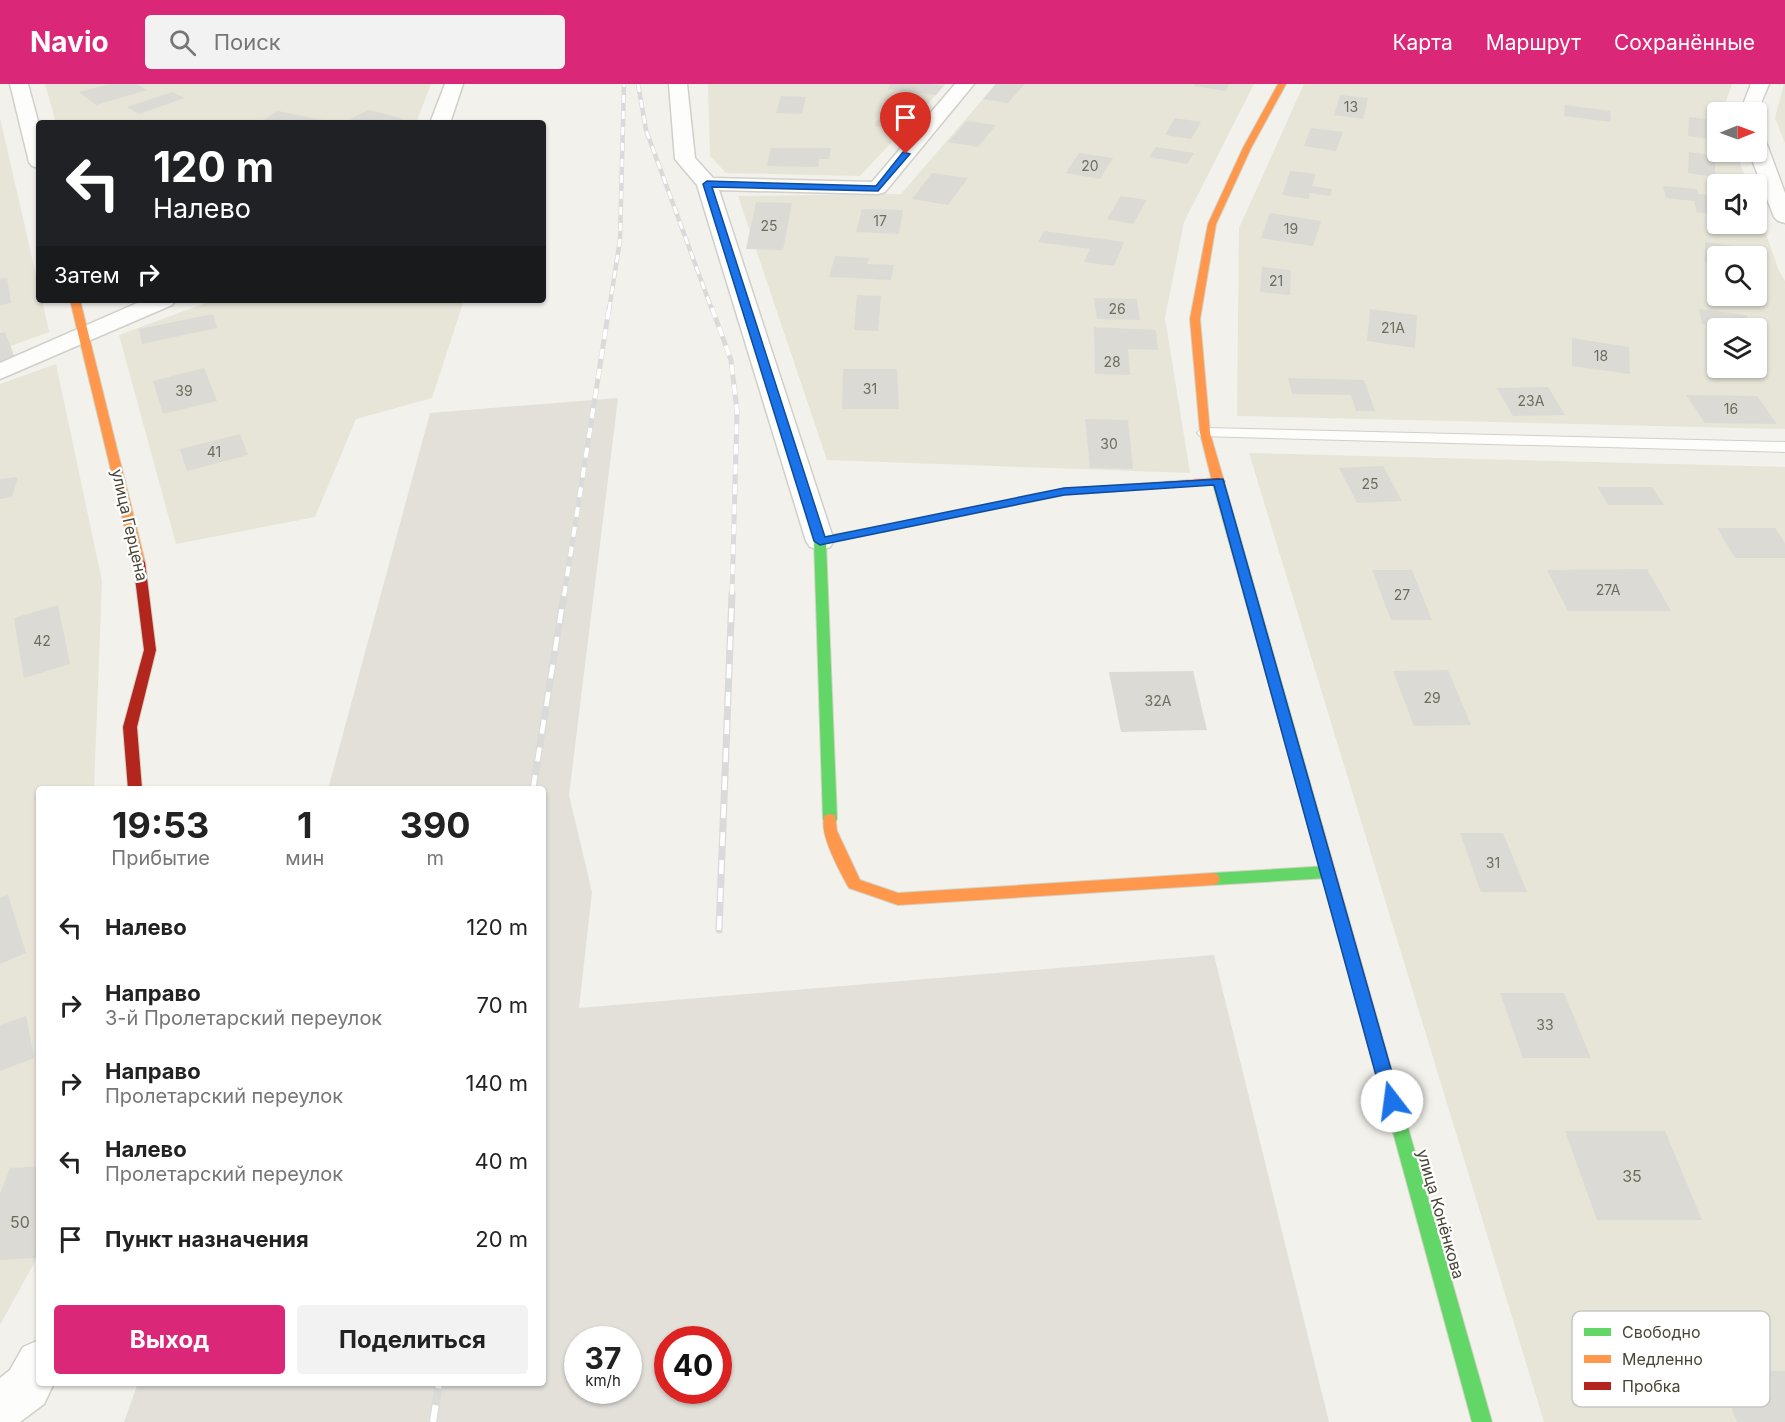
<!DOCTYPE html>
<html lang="ru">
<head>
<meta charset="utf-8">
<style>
  body { margin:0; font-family:Inter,sans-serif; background:#f2f2f2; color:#222; height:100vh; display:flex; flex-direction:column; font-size:22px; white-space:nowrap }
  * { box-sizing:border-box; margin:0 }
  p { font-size:20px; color:#767676 }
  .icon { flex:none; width:33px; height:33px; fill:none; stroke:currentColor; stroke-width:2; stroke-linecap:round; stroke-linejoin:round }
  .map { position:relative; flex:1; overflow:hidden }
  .drawer { position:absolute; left:36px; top:702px; width:510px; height:600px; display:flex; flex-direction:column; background:#fff; border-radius:6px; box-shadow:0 2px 4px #0004 }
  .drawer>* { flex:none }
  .banner { position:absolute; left:36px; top:36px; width:510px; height:183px; border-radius:6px; box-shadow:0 2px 4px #0004; background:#202124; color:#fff; overflow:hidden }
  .needle { width:39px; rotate:89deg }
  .controls { position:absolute; left:1707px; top:18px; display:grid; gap:12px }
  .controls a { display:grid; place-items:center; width:60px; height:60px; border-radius:6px; background:#fff; box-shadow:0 2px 4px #0004; font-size:30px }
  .speed { position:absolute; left:564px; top:1242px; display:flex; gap:12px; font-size:30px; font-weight:700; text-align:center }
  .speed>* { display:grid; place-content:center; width:78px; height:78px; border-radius:50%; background:#fff; box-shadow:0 2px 4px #0004; line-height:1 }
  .speed small { font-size:15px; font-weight:400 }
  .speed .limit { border:9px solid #d22; background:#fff; color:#111 }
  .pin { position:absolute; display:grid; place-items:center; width:51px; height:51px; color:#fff; margin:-62px -26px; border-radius:50% 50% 50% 0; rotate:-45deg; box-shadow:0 0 6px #0007 }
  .pin .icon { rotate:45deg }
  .me { position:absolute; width:66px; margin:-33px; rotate:345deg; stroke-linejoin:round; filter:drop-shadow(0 0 4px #0008) }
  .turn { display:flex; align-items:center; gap:21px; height:126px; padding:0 18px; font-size:27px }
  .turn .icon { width:78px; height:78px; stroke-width:2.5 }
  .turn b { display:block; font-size:42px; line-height:51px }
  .then { display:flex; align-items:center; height:57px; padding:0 18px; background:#0003; gap:12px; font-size:22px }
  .eta { display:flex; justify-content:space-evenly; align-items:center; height:102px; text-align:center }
  .eta b { font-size:36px; font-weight:700; line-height:42px }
  .button { display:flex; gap:12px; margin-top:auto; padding:12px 18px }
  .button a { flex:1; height:69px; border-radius:6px; background:#db2777; color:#fff; font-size:24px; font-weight:700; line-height:69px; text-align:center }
  .button a+a { background:#f2f2f2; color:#222 }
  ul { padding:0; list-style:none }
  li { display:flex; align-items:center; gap:18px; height:78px; padding:0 18px }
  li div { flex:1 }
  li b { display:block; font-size:22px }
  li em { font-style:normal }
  header { display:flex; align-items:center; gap:36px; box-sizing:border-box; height:84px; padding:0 30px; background:#db2777; color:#fff }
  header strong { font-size:28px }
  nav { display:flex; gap:33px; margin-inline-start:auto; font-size:21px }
  .search { width:420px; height:54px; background:#f2f2f2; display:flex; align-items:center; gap:15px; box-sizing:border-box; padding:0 21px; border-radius:6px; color:#767676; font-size:22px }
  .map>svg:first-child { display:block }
  .residential { fill:#e7e5d8; fill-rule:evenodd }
  .industrial { fill:#e2e0d9; fill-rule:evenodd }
  .building { fill:#dcdad4 }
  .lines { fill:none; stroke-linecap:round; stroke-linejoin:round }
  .lane-casing { stroke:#d0cfc9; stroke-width:2 }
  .street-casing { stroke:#d0cfc9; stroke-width:3 }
  .fast-casing { stroke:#d3d2c3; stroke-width:2 }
  .slow-casing { stroke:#d3d2c3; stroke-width:2 }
  .jam-casing { stroke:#d3d2c3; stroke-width:2 }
  .lane { fill:#fdfdfc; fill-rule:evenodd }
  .street { fill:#fdfdfc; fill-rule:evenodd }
  .fast { fill:#63d668; fill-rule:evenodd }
  .slow { fill:#ff974d; fill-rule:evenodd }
  .jam { fill:#b3261e; fill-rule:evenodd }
  .rail-far3-casing { stroke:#dadad9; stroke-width:4.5 }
  .rail-far2-casing { stroke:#dadad9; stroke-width:5 }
  .rail-far1-casing { stroke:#dadad9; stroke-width:7 }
  .rail-casing { stroke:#dadad9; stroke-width:8 }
  .rail-far3 { stroke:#fff; stroke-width:3; stroke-dasharray:8; stroke-linecap:butt }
  .rail-far2 { stroke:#fff; stroke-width:4; stroke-dasharray:10; stroke-linecap:butt }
  .rail-far1 { stroke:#fff; stroke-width:4.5; stroke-dasharray:14; stroke-linecap:butt }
  .rail { stroke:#fff; stroke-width:6; stroke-dasharray:17; stroke-linecap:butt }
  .route { fill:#1a73e8; stroke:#114b97; stroke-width:1.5 }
  .labels { text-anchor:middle; stroke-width:4.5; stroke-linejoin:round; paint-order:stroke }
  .number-label { font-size:14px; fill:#6e6c5e }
  .street-label { font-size:16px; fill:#494636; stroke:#fff }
  .near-number-label { font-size:16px; fill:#6e6c5e }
  .key { fill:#fff; stroke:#c8c8c3; stroke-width:1.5 }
  .key-label { font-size:16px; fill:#494636 }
</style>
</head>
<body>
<header>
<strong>Navio</strong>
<div class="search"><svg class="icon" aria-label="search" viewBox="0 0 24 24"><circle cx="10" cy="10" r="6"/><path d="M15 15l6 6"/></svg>Поиск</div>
<nav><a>Карта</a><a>Маршрут</a><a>Сохранённые</a></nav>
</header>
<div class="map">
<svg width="1785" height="1338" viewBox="0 0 1785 1338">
  <rect width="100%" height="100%" fill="#f2f1eb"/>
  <g class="residential">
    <polygon points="45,0 431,0 416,39 56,39"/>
    <polygon points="708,0 946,0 860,92 726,89 710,72"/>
    <polygon points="996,0 1254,0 1184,138 1165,234 1190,389 827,376 738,112 901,110"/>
    <path d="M1304,0H1732L1722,28H1718V68H1736L1748,100H1718V140H1756L1757,124L1779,187L1785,197V345L1237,332L1239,144ZM1718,172H1756V212H1718ZM1718,244H1756V284H1718Z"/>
    <polygon points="1784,0 1785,0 1785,59 1775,34"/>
    <polygon points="0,34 39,204 39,216 42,216 49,248 0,266"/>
    <polygon points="214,216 464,216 432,314 356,335 315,433 176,460 119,251"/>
    <polygon points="56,280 102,497 94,705 39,705 39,1170 0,1241 0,300"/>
    <polygon points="1249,369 1785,383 1785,1338 1544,1338"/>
  </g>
  <path class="industrial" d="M618,314L569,711L592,808L579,924L1214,871L1329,1338H124L138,1299H543V705H328L430,329ZM578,1256H628V1306H578ZM668,1256H718V1306H668Z"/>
  <g class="building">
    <polygon points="110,0 137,0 147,6 96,21 79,8"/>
    <polygon points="891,0 932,0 943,2 936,11 888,5"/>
    <polygon points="996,0 1025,0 1008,19 983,15"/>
    <polygon points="1195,0 1229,0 1226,7 1194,2"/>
    <polygon points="172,8 185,14 139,30 127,23"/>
    <polygon points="1340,11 1368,14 1363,35 1334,31"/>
    <polygon points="781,12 806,13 802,30 776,29"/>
    <polygon points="1565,21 1610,27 1611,38 1564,32"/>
    <polygon points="886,24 912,27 900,45 874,42"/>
    <polygon points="369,26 404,35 397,39 365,39 350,35"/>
    <polygon points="278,27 323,36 318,39 258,39"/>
    <polygon points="1689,33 1715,36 1715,56 1688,52"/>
    <polygon points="1175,34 1201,38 1191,55 1165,51"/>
    <polygon points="967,37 996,41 978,63 948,58"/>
    <polygon points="1311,44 1343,48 1336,67 1304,62"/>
    <polygon points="1156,63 1194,69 1187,80 1149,73"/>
    <polygon points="771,64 831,64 829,75 819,75 818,83 767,82"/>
    <polygon points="1689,68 1715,72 1715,93 1688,89"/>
    <polygon points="1079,69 1113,74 1100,95 1066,89"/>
    <polygon points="1290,87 1316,90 1312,102 1332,105 1330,112 1310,109 1309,115 1282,111"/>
    <polygon points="932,89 968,94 948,121 912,115"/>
    <polygon points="1663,102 1697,105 1698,110 1718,112 1718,131 1697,128 1694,117 1666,114"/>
    <polygon points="1121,112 1147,116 1133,140 1107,135"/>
    <polygon points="756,118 792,119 783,166 746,165"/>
    <polygon points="862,125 903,126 899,150 856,148"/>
    <polygon points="1270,129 1321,137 1313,162 1261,154"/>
    <polygon points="1044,147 1124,158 1114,182 1084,178 1090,165 1038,158"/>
    <polygon points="1705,158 1734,162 1734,172 1718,172 1718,181 1705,179"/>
    <polygon points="835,172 869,174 867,180 894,181 891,196 829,193"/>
    <polygon points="1262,183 1291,186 1290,211 1260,208"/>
    <polygon points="7,194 11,219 0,221 0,195"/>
    <polygon points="857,211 881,212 878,247 854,246"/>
    <polygon points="1094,214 1137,215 1140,236 1097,235"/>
    <polygon points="1370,225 1417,231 1415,264 1367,257"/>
    <polygon points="1699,225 1747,231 1750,244 1717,244 1717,242 1702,240"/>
    <polygon points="213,230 217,244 142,260 139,245"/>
    <polygon points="1094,243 1156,246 1158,266 1128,265 1130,291 1095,290"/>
    <polygon points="5,248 15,274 0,278 0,249"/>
    <polygon points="1572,254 1629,263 1630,290 1572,282"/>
    <polygon points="204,284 217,317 163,330 153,297"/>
    <polygon points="843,285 897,285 899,325 842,325"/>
    <polygon points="1288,294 1364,296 1375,327 1356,327 1351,311 1292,310"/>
    <polygon points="1548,303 1565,331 1513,332 1497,304"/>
    <polygon points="1686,311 1757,312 1777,340 1705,339"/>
    <polygon points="1085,335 1128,336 1133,385 1090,384"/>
    <polygon points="240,350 248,371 187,387 180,365"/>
    <polygon points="1383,382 1402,417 1357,419 1339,384"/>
    <polygon points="18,393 12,413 0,415 0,395"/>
    <polygon points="1598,403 1652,403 1664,421 1608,421"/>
    <polygon points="1717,444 1775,444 1785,459 1785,474 1735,474"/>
    <polygon points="1647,485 1671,527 1568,527 1547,486"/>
    <polygon points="1372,486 1412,486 1432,536 1391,536"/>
    <polygon points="58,521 70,580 24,594 14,534"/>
    <polygon points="1448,586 1471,641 1414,642 1393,587"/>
    <polygon points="1193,587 1207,646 1121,648 1109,588"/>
    <polygon points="1460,749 1503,749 1527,808 1481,808"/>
    <polygon points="8,811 26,869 0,880 0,814"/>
    <polygon points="1500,909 1564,909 1591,974 1523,974"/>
    <polygon points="26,932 34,974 0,987 0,941"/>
    <polygon points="1565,1047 1665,1047 1702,1136 1597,1136"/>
    <polygon points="39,1082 39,1165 36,1174 0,1176 0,1110 10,1084"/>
    <polygon points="1716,1287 1785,1287 1785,1338 1737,1338"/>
  </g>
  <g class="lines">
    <defs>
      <polygon id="lane" points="1205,344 1785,358 1785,368 1200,352 1197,349 1200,346"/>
      <g id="street">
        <polygon points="10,0 28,0 39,41 39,84 32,82 29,78"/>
        <polygon points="445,0 463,0 450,39 430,39"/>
        <polygon points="669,0 687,0 695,74 713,94 872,98 955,0 974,0 885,108 878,110 719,106 834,457 830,463 820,466 810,463 806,457 697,101 675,75"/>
        <polygon points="1751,0 1769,0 1756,31 1756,28 1740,28"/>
        <polygon points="1756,52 1763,54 1766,58 1785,109 1785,139 1778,137 1774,133 1749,68 1756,68"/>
        <polygon points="144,216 176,216 172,221 0,295 0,279"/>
        <polygon points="39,1256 39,1299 54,1299 44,1320 20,1338 0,1338 0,1294 10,1286 23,1263"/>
      </g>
      <g id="fast">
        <polygon points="1218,394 1224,397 1323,744 1321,748 1311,748 1309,744 1212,397"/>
        <polygon points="882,442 888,445 886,447 826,459 837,735 835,739 825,739 823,735 814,457 820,453"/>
        <polygon points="1328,782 1333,784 1335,788 1333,792 1328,794 1213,801 1208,799 1206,795 1208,791 1213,789"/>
        <polygon points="1393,1012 1399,1014 1401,1019 1492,1338 1472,1338 1385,1019 1387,1014"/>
      </g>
      <g id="slow">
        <polygon points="1278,0 1286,0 1251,64 1216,140 1200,235 1210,349 1224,397 1218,400 1212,397 1200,349 1190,235 1208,140 1243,64"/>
        <polygon points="70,216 80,216 145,478 143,481 135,481 133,478"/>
        <path d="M830,730L835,731L837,747L860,796L898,809L1213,789L1218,791L1220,795L1218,799L1213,801L898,821L849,804C840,788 817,747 825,731Z"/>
        <polygon points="1316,739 1321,740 1323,744 1401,1019 1399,1024 1393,1026 1387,1024 1385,1019 1309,744 1311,740"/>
      </g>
      <g id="jam">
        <polygon points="1219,394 1225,397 1223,399 1064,411 882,448 876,445 882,442 1064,405"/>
        <polygon points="139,474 145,478 156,566 137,643 142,705 128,705 123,643 144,566 133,478"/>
      </g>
    </defs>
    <use href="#lane" class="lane-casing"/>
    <use href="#street" class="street-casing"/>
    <use href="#fast" class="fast-casing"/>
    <use href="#slow" class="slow-casing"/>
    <use href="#jam" class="jam-casing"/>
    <use href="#lane" class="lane"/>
    <use href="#street" class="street"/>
    <use href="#fast" class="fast"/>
    <use href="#slow" class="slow"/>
    <use href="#jam" class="jam"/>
    <defs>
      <g id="rail-far3">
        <polyline points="638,0 646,46 712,226"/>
        <polyline points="609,226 620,156 624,0"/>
      </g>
      <g id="rail-far2">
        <polyline points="712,224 731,276 737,327 732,512"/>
        <polyline points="564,512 609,224"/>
      </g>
      <g id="rail-far1">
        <polyline points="533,705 564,510"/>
        <polyline points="719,846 732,510"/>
      </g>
      <polyline id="rail" points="433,1338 439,1299"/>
    </defs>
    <use href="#rail-far3" class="rail-far3-casing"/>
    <use href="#rail-far2" class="rail-far2-casing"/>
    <use href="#rail-far1" class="rail-far1-casing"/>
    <use href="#rail" class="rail-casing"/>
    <use href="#rail-far3" class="rail-far3"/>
    <use href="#rail-far2" class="rail-far2"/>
    <use href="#rail-far1" class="rail-far1"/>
    <use href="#rail" class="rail"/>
  </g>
  <polygon class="route" points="903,68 910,70 878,107 712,103 825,453 1064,404 1223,395 1400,1017 1398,1022 1392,1024 1386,1022 1383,1017 1214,401 1064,411 820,461 814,457 703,100 707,97 876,102"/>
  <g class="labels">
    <g class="number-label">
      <text x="1351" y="28">13</text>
      <text x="1090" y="87">20</text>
      <text x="880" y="142">17</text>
      <text x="769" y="147">25</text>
      <text x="1291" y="150">19</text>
      <text x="1276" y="202">21</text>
      <text x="1117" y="230">26</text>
      <text x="1393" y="249">21А</text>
      <text x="1601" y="277">18</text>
      <text x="1112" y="283">28</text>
      <text x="870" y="310">31</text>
      <text x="184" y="312">39</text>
      <text x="1531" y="322">23А</text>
      <text x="1731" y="330">16</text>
      <text x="1109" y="365">30</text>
      <text x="214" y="373">41</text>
      <text x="1370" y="405">25</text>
      <text x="1608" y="511">27А</text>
      <text x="1402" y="516">27</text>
      <text x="42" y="562">42</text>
      <text x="1432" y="619">29</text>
      <text x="1158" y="622">32А</text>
      <text x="1493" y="784">31</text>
      <text x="1545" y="946">33</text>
    </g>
    <g class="street-label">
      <text transform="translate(130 441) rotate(77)" y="6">улица Герцена</text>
      <text transform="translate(1441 1130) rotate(74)" y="6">улица Конёнкова</text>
    </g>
    <g class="near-number-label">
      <text x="1632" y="1098">35</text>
      <text x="20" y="1144">50</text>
    </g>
  </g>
  <rect x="1572" y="1227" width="198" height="96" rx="9" class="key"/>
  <rect x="1584" y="1244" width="27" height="8" fill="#63d668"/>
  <rect x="1584" y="1271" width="27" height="8" fill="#ff974d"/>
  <rect x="1584" y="1298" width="27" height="8" fill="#b3261e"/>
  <g class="key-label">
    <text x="1622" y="1254">Свободно</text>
    <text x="1622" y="1281">Медленно</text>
    <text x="1622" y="1308">Пробка</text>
  </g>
</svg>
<div class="controls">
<a><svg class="needle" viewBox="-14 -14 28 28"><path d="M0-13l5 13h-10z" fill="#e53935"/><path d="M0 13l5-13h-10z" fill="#767676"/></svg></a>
<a><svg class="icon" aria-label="sound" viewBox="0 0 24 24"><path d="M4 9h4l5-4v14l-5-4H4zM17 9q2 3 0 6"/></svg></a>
<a><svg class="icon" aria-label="search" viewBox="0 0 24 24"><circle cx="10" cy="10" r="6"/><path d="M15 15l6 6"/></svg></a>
<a><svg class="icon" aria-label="layers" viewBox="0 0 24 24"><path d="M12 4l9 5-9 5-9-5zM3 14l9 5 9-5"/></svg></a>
</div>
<div class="speed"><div>37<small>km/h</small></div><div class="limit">40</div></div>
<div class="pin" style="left:906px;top:70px;background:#d93025"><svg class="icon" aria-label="arrive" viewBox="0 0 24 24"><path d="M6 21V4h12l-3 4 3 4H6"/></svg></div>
<svg class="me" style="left:1392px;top:1017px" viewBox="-20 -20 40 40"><circle r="19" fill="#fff"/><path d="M0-13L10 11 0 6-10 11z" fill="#1a73e8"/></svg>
<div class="banner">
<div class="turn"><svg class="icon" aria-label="left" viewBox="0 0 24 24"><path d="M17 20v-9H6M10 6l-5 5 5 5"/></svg><div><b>120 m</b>Налево</div></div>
<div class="then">Затем<svg class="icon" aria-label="right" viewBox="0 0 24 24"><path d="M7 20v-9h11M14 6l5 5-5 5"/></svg></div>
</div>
<section class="drawer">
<div class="eta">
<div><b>19:53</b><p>Прибытие</p></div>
<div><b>1</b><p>мин</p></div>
<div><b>390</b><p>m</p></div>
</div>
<ul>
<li><svg class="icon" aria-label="left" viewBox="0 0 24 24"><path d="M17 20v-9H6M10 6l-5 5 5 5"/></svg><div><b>Налево</b></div><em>120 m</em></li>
<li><svg class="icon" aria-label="right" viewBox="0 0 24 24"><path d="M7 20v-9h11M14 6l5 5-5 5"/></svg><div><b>Направо</b><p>3-й Пролетарский переулок</p></div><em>70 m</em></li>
<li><svg class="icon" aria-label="right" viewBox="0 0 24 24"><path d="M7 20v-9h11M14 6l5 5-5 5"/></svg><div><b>Направо</b><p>Пролетарский переулок</p></div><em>140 m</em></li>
<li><svg class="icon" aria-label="left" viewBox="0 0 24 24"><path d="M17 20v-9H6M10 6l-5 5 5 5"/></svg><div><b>Налево</b><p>Пролетарский переулок</p></div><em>40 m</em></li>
<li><svg class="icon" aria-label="arrive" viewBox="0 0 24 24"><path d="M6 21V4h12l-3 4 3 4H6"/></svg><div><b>Пункт назначения</b></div><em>20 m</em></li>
</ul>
<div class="button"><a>Выход</a><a>Поделиться</a></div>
</section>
</div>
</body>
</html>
